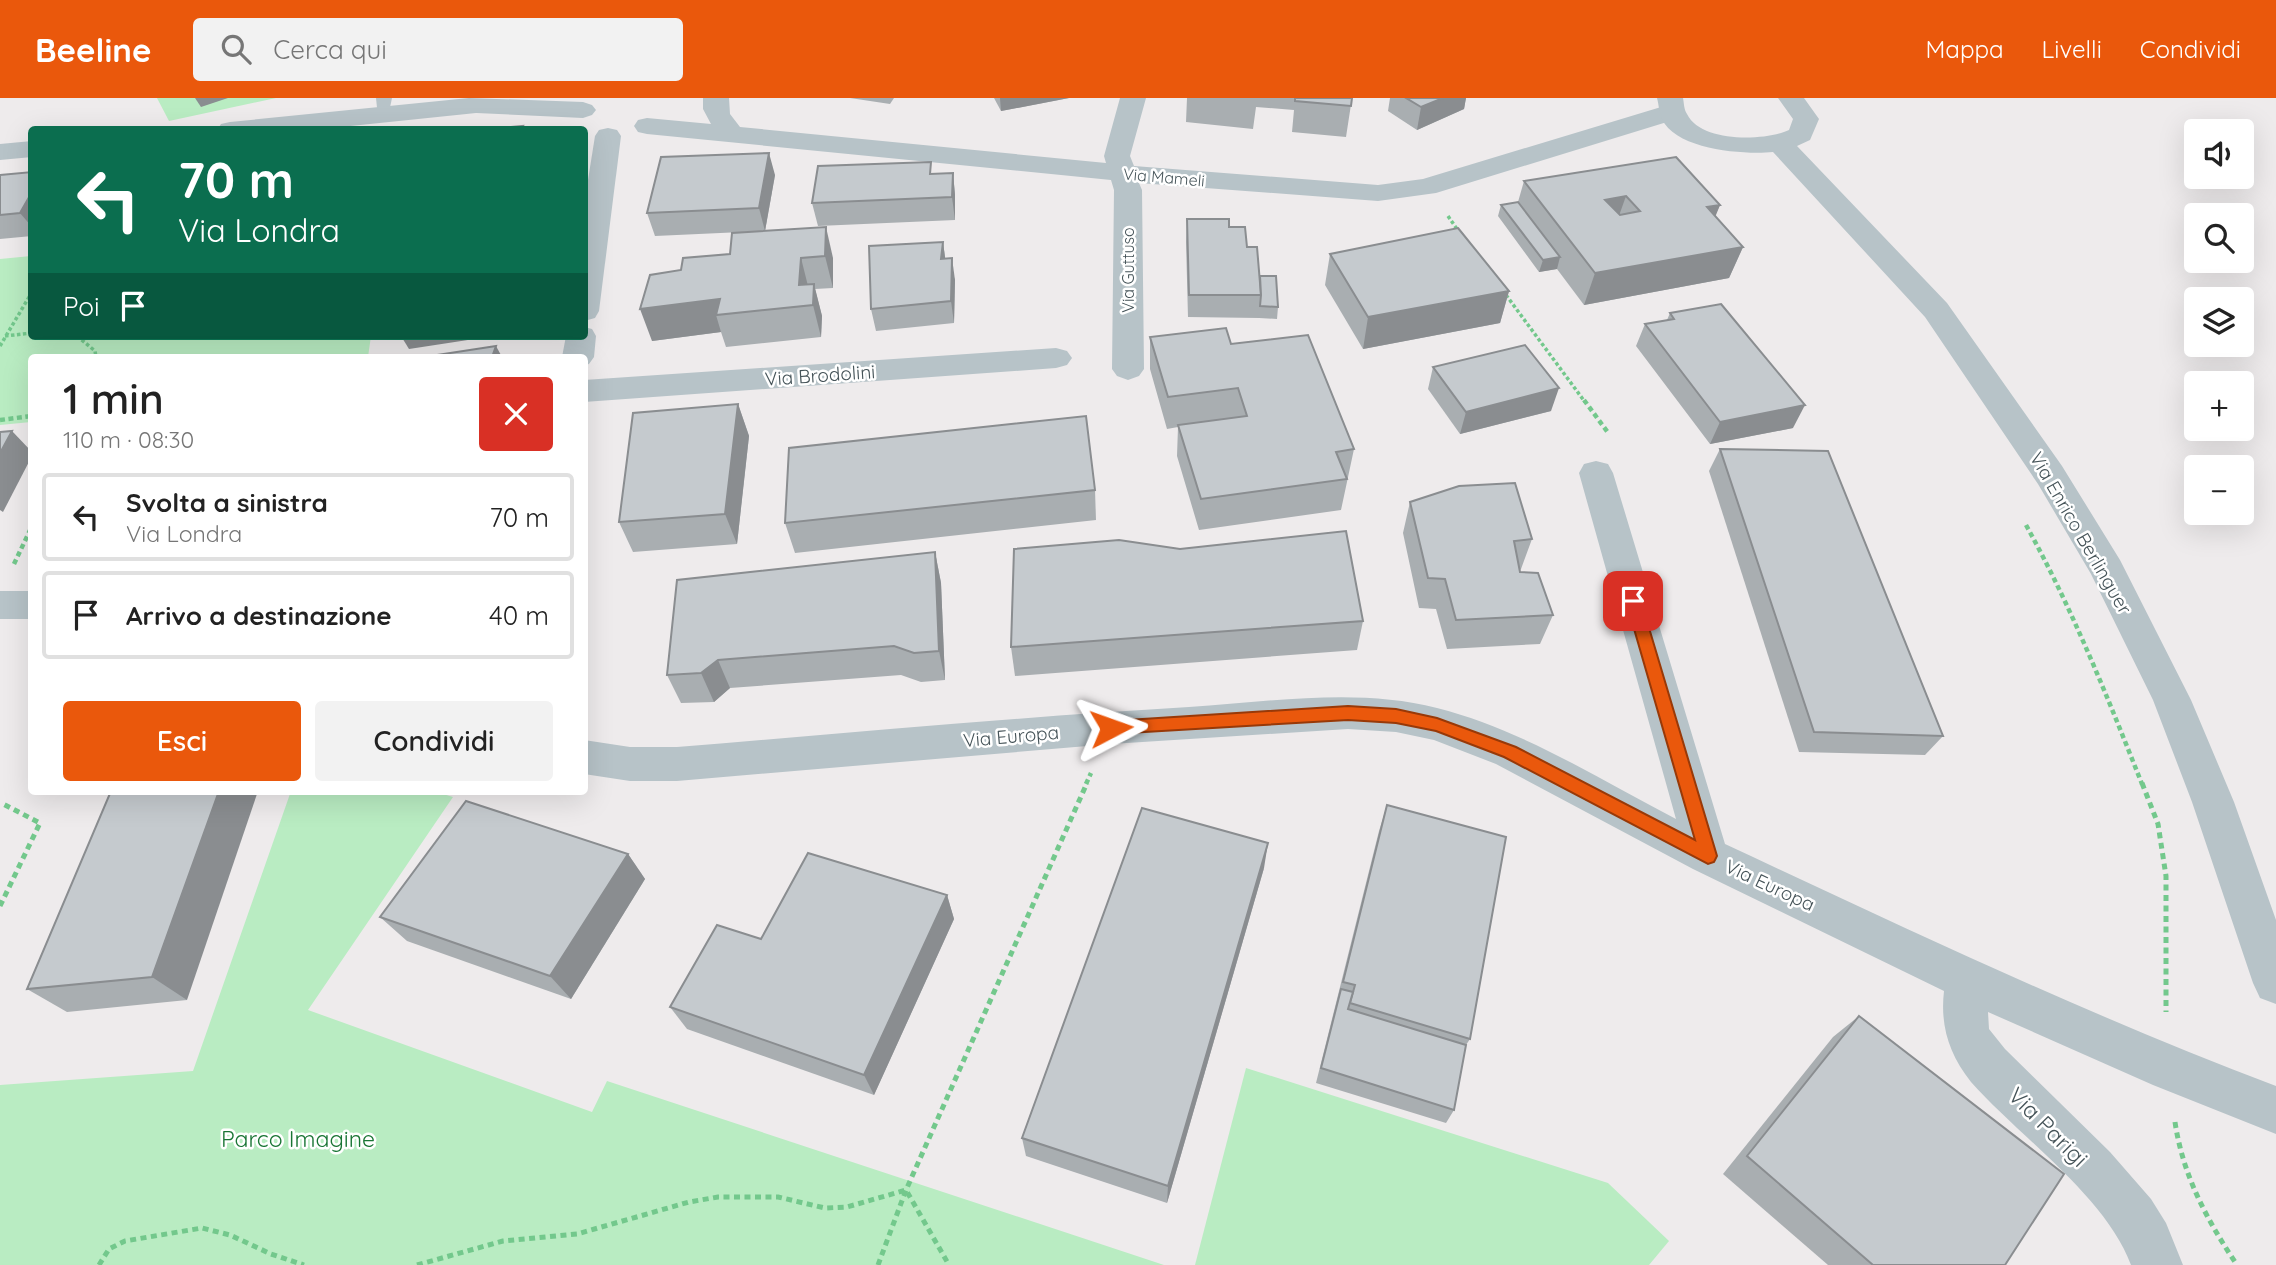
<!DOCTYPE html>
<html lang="it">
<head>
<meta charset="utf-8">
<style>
  body { margin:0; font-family:Quicksand,sans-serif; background:#f2f2f2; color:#222; height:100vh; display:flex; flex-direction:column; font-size:26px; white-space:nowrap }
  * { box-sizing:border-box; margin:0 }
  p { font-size:23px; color:#767676 }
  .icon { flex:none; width:38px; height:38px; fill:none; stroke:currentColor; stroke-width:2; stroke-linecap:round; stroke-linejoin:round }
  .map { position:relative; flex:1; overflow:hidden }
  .sheet { position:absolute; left:28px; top:256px; width:560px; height:441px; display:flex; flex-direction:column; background:#fff; border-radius:7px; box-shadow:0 7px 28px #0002 }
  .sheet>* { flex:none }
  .top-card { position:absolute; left:28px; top:28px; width:560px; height:214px; border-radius:7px; box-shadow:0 7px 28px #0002; background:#0b6e4f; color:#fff; overflow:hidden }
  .tools { position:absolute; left:2184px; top:21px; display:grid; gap:14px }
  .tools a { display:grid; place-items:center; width:70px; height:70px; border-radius:7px; background:#fff; box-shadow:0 7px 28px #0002; font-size:35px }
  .pin { position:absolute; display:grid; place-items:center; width:60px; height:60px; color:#fff; margin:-30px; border-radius:14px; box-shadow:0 4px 10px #0006 }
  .me { position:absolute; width:77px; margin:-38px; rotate:86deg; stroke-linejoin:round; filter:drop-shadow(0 0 5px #0008) }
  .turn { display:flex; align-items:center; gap:24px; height:147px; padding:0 35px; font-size:32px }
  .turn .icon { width:91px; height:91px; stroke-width:2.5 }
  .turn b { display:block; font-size:49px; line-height:60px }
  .then { display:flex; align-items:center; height:66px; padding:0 35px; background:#0003; gap:14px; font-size:26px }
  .round { display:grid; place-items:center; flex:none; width:74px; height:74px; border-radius:7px; background:#f2f2f2 }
  .summary { display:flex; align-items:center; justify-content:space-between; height:119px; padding:0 35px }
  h1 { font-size:42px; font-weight:600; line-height:52px }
  .action { display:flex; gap:14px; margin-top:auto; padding:14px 35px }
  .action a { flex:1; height:80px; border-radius:7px; background:#ea580c; color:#fff; font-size:28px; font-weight:600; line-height:80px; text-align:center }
  .action a+a { background:#f2f2f2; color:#222 }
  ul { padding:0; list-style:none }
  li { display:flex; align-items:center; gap:21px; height:88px; margin:0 14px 10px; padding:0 21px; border:4px solid #e0e0e0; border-radius:7px }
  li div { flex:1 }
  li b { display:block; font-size:26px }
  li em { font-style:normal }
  header { display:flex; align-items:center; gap:42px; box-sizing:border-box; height:98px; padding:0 35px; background:#ea580c; color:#fff }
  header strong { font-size:33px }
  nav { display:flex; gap:38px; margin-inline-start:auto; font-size:24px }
  .search { width:490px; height:63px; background:#f2f2f2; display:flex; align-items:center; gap:18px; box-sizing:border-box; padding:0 24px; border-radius:7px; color:#767676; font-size:26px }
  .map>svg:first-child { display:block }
  .green { fill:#b9ecc2 }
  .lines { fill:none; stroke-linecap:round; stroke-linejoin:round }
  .path-far2 { stroke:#73c88c; stroke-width:3.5; stroke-dasharray:3.5 2.5; stroke-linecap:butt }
  .path-far1 { stroke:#73c88c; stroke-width:4.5; stroke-dasharray:5 3.5; stroke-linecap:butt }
  .path { stroke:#73c88c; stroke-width:5; stroke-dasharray:6 4.5; stroke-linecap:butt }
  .service { fill:#b7c3c8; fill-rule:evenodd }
  .minor { fill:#b7c3c8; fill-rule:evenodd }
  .tertiary { fill:#b7c3c8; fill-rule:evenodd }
  .wall { fill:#a9aeb1 }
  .shaded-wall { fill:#8a8d90 }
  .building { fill:#c5cace; stroke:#8a8d90; stroke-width:2; fill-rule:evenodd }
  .route { fill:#ea580c; stroke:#983908; stroke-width:2 }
  .labels { text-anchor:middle; stroke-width:5; stroke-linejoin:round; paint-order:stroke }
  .far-street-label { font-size:16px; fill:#455358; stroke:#fff }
  .street-label { font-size:19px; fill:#455358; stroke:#fff }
  .near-street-label { font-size:23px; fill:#455358; stroke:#fff }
  .near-park-label { font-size:23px; fill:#197534; stroke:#fff }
</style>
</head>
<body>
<header>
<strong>Beeline</strong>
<div class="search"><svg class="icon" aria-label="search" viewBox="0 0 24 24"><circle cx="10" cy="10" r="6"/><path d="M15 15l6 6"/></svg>Cerca qui</div>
<nav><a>Mappa</a><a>Livelli</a><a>Condividi</a></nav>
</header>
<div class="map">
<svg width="2276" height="1167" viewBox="0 0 2276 1167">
  <rect width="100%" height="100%" fill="#eeebec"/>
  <g class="green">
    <polygon points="157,0 276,0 169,23"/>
    <polygon points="31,158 32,238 371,238 368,259 32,259 31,324 0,327 0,161"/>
    <polygon points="291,693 433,693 453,699 308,912 592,1014 607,983 1164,1167 0,1167 0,987 193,973"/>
    <polygon points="1246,970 1608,1085 1669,1143 1649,1167 1195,1167"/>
  </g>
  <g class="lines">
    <g class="path-far2">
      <polyline points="1448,118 1459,134"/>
      <polyline points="1506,197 1585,304"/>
      <polyline points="5,238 32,235"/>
      <polyline points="77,238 95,253 96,259"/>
      <polyline points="0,248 32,194"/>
    </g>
    <g class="path-far1">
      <polyline points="1584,302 1609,336"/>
      <polyline points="0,322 32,318"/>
      <path d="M2026,427C2072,510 2107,598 2142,686"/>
      <polyline points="14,466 32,428"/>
      <polyline points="1086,686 1091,675"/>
    </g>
    <g class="path">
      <polyline points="2142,685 2158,726 2166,778 2166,914"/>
      <polyline points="0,808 40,725 3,706"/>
      <path d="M2175,1024C2183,1078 2207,1122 2237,1167"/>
      <polyline points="99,1167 109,1151 125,1143 202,1130 230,1137 271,1156 304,1167"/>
      <polyline points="417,1167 503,1143 577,1136 689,1104 718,1099 778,1099 825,1110 847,1109 906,1092 949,1167"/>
      <polyline points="878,1167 906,1092 1087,685"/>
    </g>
    <polygon class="service" points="376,0 392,0 388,19 378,19"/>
    <g class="minor">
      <polygon points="469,0 583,4 592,7 596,12 592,17 583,20 476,15 312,32 217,32 221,26 230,24"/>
      <polygon points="703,0 729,0 730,16 740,29 1106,65 1104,58 1120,0 1146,0 1130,58 1134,68 1378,87 1423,81 1671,6 1680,8 1684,14 1680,20 1436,95 1378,103 1139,85 1142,92 1144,271 1139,278 1128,282 1117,278 1112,271 1114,92 1111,82 647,36 638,34 634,28 638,22 647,20 711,26 703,11"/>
      <polygon points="608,30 617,32 621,38 599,213 595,220 584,223 584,107 595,38 599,32"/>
      <polygon points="32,43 32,59 0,62 0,46"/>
      <polygon points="584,229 592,231 596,238 594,259 589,266 584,268 584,259 562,259 566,238 584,238"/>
      <polygon points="1056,250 1067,253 1072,260 1067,267 1056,270 584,304 584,282"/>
      <path d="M1596,363L1608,366L1613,375L1725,746C1907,831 2088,917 2276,988V1036L2153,987L1988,914L1989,931L2005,951L2110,1054L2151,1101L2166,1125L2183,1167H2131C2106,1099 2020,1039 1971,984C1949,956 1940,928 1944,893L1693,771L1496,666L1434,642L1396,634L1348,631L1111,646L677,683H630L584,676V642L630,649H677C848,635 1018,619 1189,609C1270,604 1357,589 1437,610C1521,631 1599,681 1676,721L1579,375L1584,366Z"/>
      <rect x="0" y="493" width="32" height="28"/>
    </g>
    <path class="tertiary" d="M1657,0H1683C1684,5 1684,12 1687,16C1701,45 1765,43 1789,32L1793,21L1778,0H1804L1819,21L1810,42L1797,48L1947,205L2062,368L2120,462L2191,602L2234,704L2276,822V906L2260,900L2253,885L2192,704L2153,602L2091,476L2038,386L1925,219L1773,54C1745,57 1676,52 1662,21C1659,15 1659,7 1657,0Z"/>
  </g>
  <g class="wall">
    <polygon points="850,0 894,0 890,6"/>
    <polygon points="994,0 1069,0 1001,13"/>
    <polygon points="1187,0 1352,0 1346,39 1292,34 1294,12 1256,9 1253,31 1186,24"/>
    <polygon points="1390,0 1466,0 1464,11 1417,32 1388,13"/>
    <polygon points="32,74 32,138 0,141 0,77"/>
    <polygon points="953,75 955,97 955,122 818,128 812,105 932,76"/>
    <polygon points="775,77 765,133 655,138 647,115"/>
    <polygon points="1524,83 1720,107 1715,118 1743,149 1729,180 1584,207 1557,171 1539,174 1498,118 1501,107 1518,104"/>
    <polygon points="1187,121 1229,129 1247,149 1260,178 1278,209 1277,221 1259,220 1188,219 1186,144"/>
    <polygon points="732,135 833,160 833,190 815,191 822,218 821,239 726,249 721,234 652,243 681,172 730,156"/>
    <polygon points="943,144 945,160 955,182 954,225 876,233 871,211"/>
    <polygon points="1330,156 1509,193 1500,225 1363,251 1325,187"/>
    <polygon points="1670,215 1793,330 1710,346 1636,248 1645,226 1667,222"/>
    <polygon points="1150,239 1231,246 1354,351 1341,412 1199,432 1177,358 1178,329 1167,331 1150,271"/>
    <polygon points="1433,269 1551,313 1460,336 1428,291"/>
    <polygon points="738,306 749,338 737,446 633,454 619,424"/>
    <polygon points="1720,351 1943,638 1925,657 1799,654 1709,373"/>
    <polygon points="1095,392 1096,422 795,455 785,425"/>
    <polygon points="1410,404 1532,441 1521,471 1520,472 1520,474 1553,517 1540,546 1447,551 1436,511 1419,510 1403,435"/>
    <polygon points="1180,451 1363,523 1357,552 1015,578 1011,549"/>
    <polygon points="935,454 941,485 945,582 921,584 901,577 730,590 714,604 681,605 667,577"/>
    <polygon points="111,693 187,902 67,914 27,891"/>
    <polygon points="1387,707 1470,941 1466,947 1454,1012 1446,1025 1316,985 1379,733"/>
    <polygon points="628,756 645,781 571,901 407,843 380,819"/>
    <polygon points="1264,770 1167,1105 1026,1058 1022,1040"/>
    <polygon points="947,797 954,821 874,997 687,931 670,909 761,841"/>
    <polygon points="1859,918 2005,1167 1828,1167 1723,1076 1833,939"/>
  </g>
  <g class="shaded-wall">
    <polygon points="195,0 228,0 201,9"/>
    <polygon points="1000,0 1069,0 1001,13"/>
    <polygon points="1443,0 1466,0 1464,11 1417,32 1421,9"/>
    <polygon points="769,55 775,77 765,133 759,110"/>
    <polygon points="953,75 955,97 955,122 952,99"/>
    <polygon points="32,94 32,129 20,115"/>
    <polygon points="1626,98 1615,129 1605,102"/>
    <polygon points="1720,107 1707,139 1707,109"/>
    <polygon points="826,129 833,160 833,190 825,158"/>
    <polygon points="943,144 946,166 941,161"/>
    <polygon points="1743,149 1729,180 1584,207 1595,175"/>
    <polygon points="1560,159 1557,171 1539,174 1543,162"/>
    <polygon points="801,160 809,192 799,187"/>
    <polygon points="952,160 955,182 954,225 951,203"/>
    <polygon points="814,186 822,218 821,239 813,207"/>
    <polygon points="1509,193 1500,225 1363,251 1368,219"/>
    <polygon points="720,201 716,217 721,234 652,243 640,211"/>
    <polygon points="401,238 494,238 409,251"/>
    <polygon points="496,248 502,259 492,259"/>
    <polygon points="1559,290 1551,313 1460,336 1466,314"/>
    <polygon points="738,306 749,338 737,446 725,416"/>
    <polygon points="1805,307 1793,330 1710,346 1720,324"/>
    <polygon points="12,333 32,354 32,358 3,414 0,412 0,335"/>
    <polygon points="935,454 941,485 945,582 939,553"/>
    <polygon points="718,562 730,590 714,604 701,575"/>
    <polygon points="219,693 258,693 187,902 152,879"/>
    <polygon points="1268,745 1264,770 1167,1105 1168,1088"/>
    <polygon points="628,756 645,781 571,901 550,878"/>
    <polygon points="947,797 954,821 874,997 864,977"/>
  </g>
  <g class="building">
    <polygon points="1295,0 1352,0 1351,8 1295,3"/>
    <polygon points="1406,0 1443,0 1421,9"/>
    <polygon points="523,28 521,32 476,32"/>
    <polygon points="769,55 759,110 647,115 661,59"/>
    <path d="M1676,59L1720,107L1707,109L1743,149L1595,175L1524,83ZM1626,98L1640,113L1620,117L1605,102Z"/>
    <polygon points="931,64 930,76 953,75 952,99 812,105 818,68"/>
    <polygon points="32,74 32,94 20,115 0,117 0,77"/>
    <polygon points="1518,104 1560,159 1543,162 1501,107"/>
    <polygon points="1187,121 1229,121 1229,129 1245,129 1247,149 1257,149 1261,197 1189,197"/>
    <polygon points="826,129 825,158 801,160 799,187 814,186 813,207 716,217 720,201 640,211 650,177 681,172 683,160 730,156 732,135"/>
    <polygon points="1458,130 1509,193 1368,219 1330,156"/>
    <polygon points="943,144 941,161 952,160 951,203 871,211 869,148"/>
    <polygon points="1260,178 1276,178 1278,209 1260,208 1261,197"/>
    <polygon points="1721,206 1805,307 1720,324 1645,226 1674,221 1670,215"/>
    <polygon points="1226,230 1231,246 1308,237 1354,351 1336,354 1347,381 1201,401 1178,327 1247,318 1238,290 1168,299 1150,239"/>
    <polygon points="1525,247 1559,290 1466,314 1433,269"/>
    <polygon points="496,248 492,259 424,259"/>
    <polygon points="738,306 725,416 619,424 633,315"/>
    <polygon points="1086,318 1095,392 785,425 789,350"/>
    <polygon points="12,333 0,355 0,334"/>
    <polygon points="1720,351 1828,353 1943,638 1814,634"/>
    <polygon points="1515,385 1532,441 1514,443 1520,474 1538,475 1553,517 1456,522 1445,481 1428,480 1410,404 1459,388"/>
    <polygon points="1346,433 1363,523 1011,549 1014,451 1119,442 1180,451"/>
    <polygon points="935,454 939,553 914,555 894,548 718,562 701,575 667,577 677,482"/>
    <polygon points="111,693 219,693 152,879 27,891"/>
    <polygon points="466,703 628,756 550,878 380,819"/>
    <polygon points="1387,707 1506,739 1470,941 1350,905 1355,887 1343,884"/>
    <polygon points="1142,710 1268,745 1168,1088 1022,1040"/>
    <polygon points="808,755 947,797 864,977 670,909 717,827 761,841"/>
    <polygon points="1341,891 1353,894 1348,911 1466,947 1454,1012 1321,970"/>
    <polygon points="1859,918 2064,1076 2005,1167 1873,1167 1747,1058"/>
  </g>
  <polygon class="route" points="1633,497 1641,503 1717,758 1714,764 1708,766 1504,659 1436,633 1396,625 1348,622 1111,636 1105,634 1103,630 1105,625 1111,623 1348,608 1396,611 1437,620 1516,649 1695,742 1626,503"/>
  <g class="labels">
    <g class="far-street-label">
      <text transform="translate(1164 79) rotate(5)" y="6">Via Mameli</text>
      <text transform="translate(1128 172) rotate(-90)" y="6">Via Guttuso</text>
    </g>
    <g class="street-label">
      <text transform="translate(820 277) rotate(-4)" y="7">Via Brodolini</text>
      <text transform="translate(2081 435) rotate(60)" y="7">Via Enrico Berlinguer</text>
      <text transform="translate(1011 638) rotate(-5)" y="7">Via Europa</text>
      <text transform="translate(1770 787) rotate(25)" y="7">Via Europa</text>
    </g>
    <g class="near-street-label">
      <text transform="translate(2048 1029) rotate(45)" y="8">Via Parigi</text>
    </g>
    <g class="near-park-label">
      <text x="298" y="1049">Parco Imagine</text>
    </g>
  </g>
</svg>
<div class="tools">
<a><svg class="icon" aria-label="sound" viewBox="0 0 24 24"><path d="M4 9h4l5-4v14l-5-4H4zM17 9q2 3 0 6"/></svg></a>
<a><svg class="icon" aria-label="search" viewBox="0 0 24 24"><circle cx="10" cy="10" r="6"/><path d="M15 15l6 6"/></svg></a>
<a><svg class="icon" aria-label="layers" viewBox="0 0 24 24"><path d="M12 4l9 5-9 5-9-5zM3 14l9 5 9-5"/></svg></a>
<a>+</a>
<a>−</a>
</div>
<div class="pin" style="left:1633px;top:503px;background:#d93025"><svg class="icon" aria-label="arrive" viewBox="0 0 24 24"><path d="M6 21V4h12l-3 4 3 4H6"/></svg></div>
<svg class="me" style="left:1111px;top:630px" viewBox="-20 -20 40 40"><path d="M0-17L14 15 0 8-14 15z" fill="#ea580c" stroke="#fff" stroke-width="4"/></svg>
<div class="top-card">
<div class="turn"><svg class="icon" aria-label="left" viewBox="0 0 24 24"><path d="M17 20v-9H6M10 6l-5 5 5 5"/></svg><div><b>70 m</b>Via Londra</div></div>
<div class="then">Poi<svg class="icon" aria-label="arrive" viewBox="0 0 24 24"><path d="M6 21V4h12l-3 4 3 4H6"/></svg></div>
</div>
<section class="sheet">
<div class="summary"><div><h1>1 min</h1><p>110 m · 08:30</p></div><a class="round" style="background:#d93025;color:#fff"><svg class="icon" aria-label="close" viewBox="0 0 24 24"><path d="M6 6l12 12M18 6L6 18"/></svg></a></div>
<ul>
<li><svg class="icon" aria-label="left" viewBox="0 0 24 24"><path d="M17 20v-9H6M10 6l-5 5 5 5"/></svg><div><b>Svolta a sinistra</b><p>Via Londra</p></div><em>70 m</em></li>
<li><svg class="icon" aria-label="arrive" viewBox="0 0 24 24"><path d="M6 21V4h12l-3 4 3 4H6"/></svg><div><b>Arrivo a destinazione</b></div><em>40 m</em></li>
</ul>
<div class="action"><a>Esci</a><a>Condividi</a></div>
</section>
</div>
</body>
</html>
